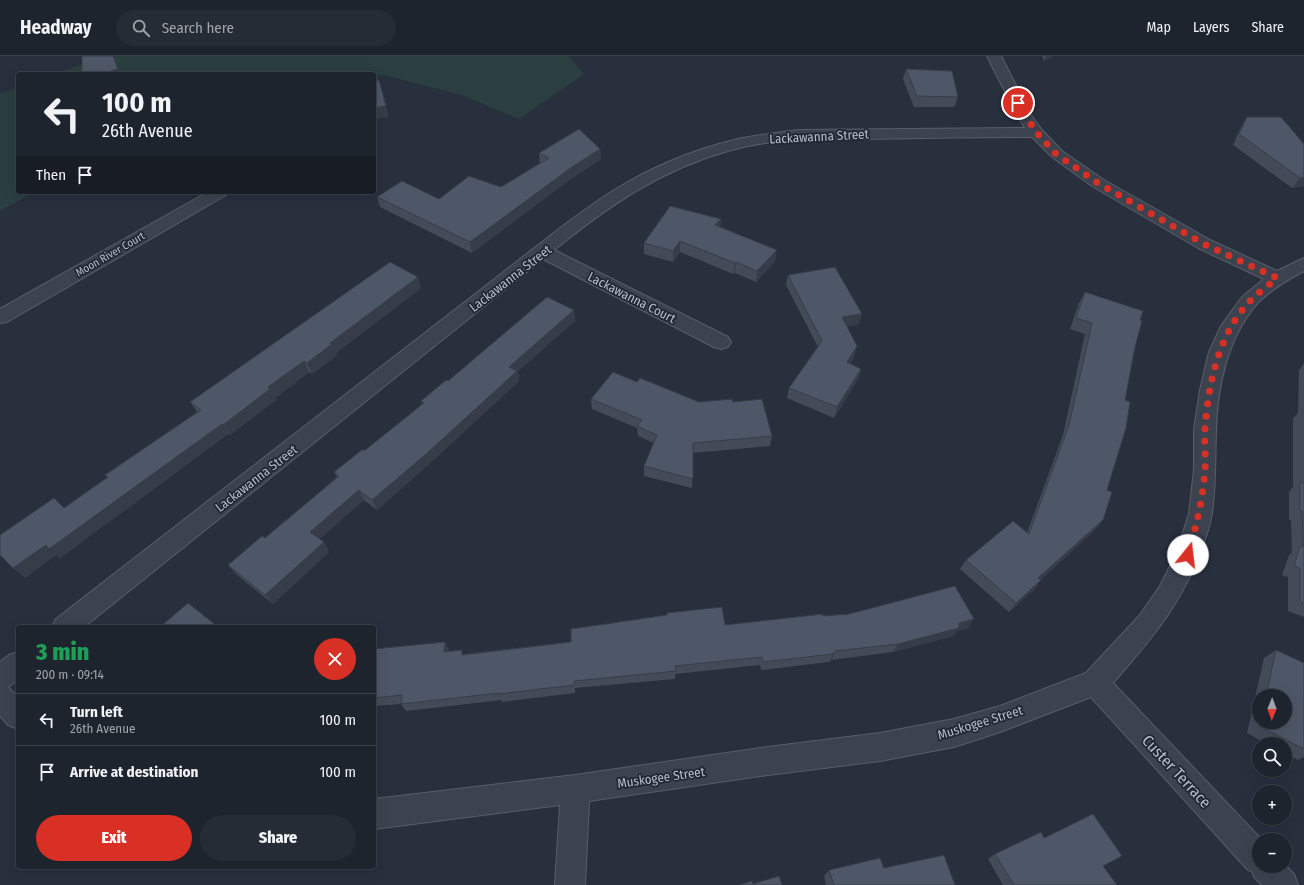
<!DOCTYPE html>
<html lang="en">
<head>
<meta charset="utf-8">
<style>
  body { margin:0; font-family:"Fira Sans Condensed",sans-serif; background:#262c36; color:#f1f3f6; height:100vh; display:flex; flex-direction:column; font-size:15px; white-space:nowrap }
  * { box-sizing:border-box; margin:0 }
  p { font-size:13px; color:#a1a4aa }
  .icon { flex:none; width:22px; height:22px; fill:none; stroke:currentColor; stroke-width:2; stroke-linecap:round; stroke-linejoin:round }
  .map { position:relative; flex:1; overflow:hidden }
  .drawer { position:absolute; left:16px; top:569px; width:360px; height:244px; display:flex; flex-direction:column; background:#1e242e; border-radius:4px; box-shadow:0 4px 16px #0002,0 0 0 1px #3c414a }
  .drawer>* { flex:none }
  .banner { position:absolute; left:16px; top:16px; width:360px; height:122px; border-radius:4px; box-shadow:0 4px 16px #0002,0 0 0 1px #3c414a; background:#1e242e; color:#f1f3f6; overflow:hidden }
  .needle { width:26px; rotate:181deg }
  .buttons { position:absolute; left:1252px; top:633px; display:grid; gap:8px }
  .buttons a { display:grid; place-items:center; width:40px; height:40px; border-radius:50%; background:#1e242e; box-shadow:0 4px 16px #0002,0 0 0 1px #3c414a; font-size:20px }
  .pin { position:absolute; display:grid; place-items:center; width:34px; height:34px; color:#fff; margin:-17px; border:2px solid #fff; border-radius:50%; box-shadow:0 1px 4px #0007 }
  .me { position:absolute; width:44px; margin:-22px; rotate:16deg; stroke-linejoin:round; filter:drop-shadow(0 0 3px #0008) }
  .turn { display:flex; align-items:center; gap:14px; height:84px; padding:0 20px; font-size:18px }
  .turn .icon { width:52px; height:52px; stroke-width:2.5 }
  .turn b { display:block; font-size:28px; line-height:34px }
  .then { display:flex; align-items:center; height:38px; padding:0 20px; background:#0003; gap:8px; font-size:15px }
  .round { display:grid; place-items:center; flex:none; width:42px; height:42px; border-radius:21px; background:#262c36 }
  .headline { display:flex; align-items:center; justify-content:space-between; height:68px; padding:0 20px }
  h1 { font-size:24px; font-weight:800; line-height:30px; color:#1e9e55 }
  .cta { display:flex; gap:8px; margin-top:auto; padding:8px 20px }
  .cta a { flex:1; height:46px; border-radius:24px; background:#d93025; color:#fff; font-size:16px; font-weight:800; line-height:46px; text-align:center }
  .cta a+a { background:#262c36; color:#f1f3f6 }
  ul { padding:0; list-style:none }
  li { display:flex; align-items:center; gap:12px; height:52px; padding:0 20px; border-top:1px solid #3c414a }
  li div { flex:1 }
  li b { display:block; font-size:15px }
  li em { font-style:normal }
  header { display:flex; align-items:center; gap:24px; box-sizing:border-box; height:56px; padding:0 20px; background:#1e242e; border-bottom:1px solid #3c414a }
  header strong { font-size:19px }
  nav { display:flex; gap:22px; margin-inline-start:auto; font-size:14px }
  .search { width:280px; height:36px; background:#262c36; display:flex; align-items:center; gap:10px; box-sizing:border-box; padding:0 14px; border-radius:22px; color:#a1a4aa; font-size:15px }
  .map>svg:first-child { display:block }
  .green { fill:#2b3e40 }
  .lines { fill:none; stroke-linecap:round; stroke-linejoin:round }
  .minor-casing { stroke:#575e69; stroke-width:2 }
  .minor { fill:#3c434f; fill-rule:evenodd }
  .wall { fill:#434b59; fill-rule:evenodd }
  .shaded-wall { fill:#373d48 }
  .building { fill:#4e5767; stroke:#373d48 }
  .route { stroke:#d93025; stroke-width:7; stroke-dasharray:0 12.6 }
  .labels { text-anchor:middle; stroke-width:3.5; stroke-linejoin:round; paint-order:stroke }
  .far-street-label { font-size:11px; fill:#b8bec9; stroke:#212834 }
  .street-label { font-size:13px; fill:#b8bec9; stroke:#212834 }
  .near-street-label { font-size:16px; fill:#b8bec9; stroke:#212834 }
</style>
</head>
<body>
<header>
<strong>Headway</strong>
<div class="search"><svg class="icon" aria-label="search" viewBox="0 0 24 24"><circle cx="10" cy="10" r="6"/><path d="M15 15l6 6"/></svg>Search here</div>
<nav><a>Map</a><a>Layers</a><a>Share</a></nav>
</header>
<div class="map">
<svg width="1304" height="829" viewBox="0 0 1304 829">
  <rect width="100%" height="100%" fill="#28303e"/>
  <g class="green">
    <polygon points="112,0 568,0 584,18 519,63 462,39 383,19 374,20 374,18 55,18 90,5"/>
    <polygon points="18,31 18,136 35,136 0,155 0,38"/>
  </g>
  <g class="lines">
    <defs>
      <g id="minor">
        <path d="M987,0H1001L1031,59L1041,73L1062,95L1104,124L1210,184L1277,215L1304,202V215C1287,224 1268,235 1255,250C1227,284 1217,332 1216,375C1215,402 1216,429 1212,457C1210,470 1205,484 1200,497C1198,506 1193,514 1189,522C1168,565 1143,592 1113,627L1262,784H1259V810L1285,809L1294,818L1298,829H1262L1254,821L1252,815L1248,814L1091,641L1000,676L954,691L880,705L768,719L589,745L585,829H555L560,749L374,773V743L575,719L768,691L880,677L954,663L1000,650L1086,617L1140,559L1160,530L1176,498L1189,458L1194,413V374L1200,334L1209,296L1221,270L1242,241L1264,223L1198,192L1092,130L1052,101L1032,81C977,81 921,82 866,83C821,83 775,82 731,94C660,114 610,149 554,194L728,281L731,286L728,291L721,293L714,291L543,203L84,571H52L56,563L568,166C584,155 599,143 616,133C652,111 693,94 734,84C755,79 777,77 798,74L1025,72L1017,59Z"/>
        <polygon points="208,136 228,136 226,139 7,266 0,267 0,253"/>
        <polygon points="18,596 18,624 8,631 18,641 18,673 8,669 0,660 0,606 9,599"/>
      </g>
    </defs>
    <use href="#minor" class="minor-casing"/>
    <use href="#minor" class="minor"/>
  </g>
  <g class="wall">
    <polygon points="1042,0 1053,0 1044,5"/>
    <polygon points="906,13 958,41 954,51 914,51 903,23"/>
    <polygon points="1247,61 1281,61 1304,130 1292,132 1233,89 1241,71"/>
    <polygon points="600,93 601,103 572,122 472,197 380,151 377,141 439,143 501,131 540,107 539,97"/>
    <polygon points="721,163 720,171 775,205 756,226 735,217 733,218 680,196 673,206 644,198 644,187"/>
    <polygon points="788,219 859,268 847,270 854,301 850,308 861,313 858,323 834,362 787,342 789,332 818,291 786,229"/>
    <polygon points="421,232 336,297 337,299 312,318 309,316 275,342 276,344 230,379 228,378 60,502 56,499 25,522 64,452 107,422 105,419 197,356 190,346"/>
    <polygon points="1085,236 1140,264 1107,434 1103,464 1095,474 1040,524 1034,534 1009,556 960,513 966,504 1027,477 1063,379 1085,278 1070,273 1079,247"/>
    <polygon points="574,254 575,265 518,315 519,325 428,409 377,454 364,444 319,483 324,486 329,496 273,548 236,518 228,509 265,482 337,421 334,416 364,395 422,348 421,345 448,325"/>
    <polygon points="1304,307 1304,561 1288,555 1288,521 1282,519 1289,499 1292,497 1291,464 1289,464 1289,436 1293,431 1293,362 1298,357 1299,315"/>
    <polygon points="637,326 699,346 733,346 772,380 770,390 693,397 692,432 644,420 644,410 654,387 638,380 637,372 592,353 591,343"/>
    <polygon points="667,557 725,569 823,560 968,572 957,575 953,580 893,596 832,604 829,606 761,614 760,609 675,618 675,623 575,632 575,637 502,646 502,644 406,655 401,648 374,650 374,593 449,594 449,595 464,598 571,586 667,559"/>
    <path d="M1276,594L1304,607V701L1298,704L1285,697V688H1267L1247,677L1264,602ZM1259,640H1285V666H1259Z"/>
    <polygon points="995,798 1103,810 1117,829 1003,829 988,803"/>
    <polygon points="884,812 955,829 826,829 824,820 829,814"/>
  </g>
  <g class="shaded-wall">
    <polygon points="113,0 114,0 121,18 102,18"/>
    <polygon points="1046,0 1053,0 1044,5"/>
    <polygon points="386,50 389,61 374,63 374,52"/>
    <polygon points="600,93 601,103 572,122 472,197 470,186 572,111"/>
    <polygon points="1304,121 1304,130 1292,132 1300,122"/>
    <polygon points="721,163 720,174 715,169"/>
    <polygon points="680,185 680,196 673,206 673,195"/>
    <polygon points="777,194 775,205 756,226 757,215"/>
    <polygon points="736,206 735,217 733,218 735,207"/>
    <polygon points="418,221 421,232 336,297 337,299 312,318 307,307 330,287"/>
    <polygon points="574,254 575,265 518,315 519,325 428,409 377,454 372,444 509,311"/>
    <polygon points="862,258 859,268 839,272 842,261"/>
    <polygon points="857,290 854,301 844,317 847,306"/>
    <polygon points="304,305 309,316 275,342 276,344 230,379 223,369 268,331"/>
    <polygon points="861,313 858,323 834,362 837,351"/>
    <polygon points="222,368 228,378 60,502 56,499 25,522 13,512 46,489"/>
    <polygon points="359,434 364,444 316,486 310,476"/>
    <polygon points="1103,464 1095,474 1031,531 1038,522"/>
    <polygon points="324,486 329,496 273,548 265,539"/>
    <polygon points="1041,524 1034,534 1009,556 1016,547"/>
    <polygon points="974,563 968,572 957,575 953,580 893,596 898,588 959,567"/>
    <polygon points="445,586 449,594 448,604 444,596"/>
    <polygon points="835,595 832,604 829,606 833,598"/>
  </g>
  <g class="building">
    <polygon points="82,0 113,0 118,13 102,18 82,18"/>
    <polygon points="906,13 952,15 958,41 917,40"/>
    <polygon points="379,24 386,50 374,52 374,25"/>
    <polygon points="1247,61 1281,61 1304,88 1304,121 1300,122 1239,78"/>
    <polygon points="579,73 600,93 572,111 470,186 377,141 402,125 439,143 469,120 501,131 549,102 539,97"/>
    <polygon points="670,150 721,163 715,169 777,194 757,215 736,206 735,207 680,185 673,195 644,187"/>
    <polygon points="390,206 418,221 330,287 332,288 307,307 304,305 268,331 270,333 223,369 222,368 49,493 46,489 13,512 0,499 0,479 54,442 64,452 108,421 105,419 201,354 190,346"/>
    <polygon points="835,211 862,258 842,261 857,290 847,306 861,313 837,351 789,332 822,285 788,219"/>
    <polygon points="1085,236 1143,255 1140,264 1142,265 1135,291 1125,344 1130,346 1126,372 1107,434 1112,436 1103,464 1038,522 1041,524 1016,547 966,504 1013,465 1029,478 1069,369 1092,267 1076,262"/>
    <polygon points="547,241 574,254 509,311 517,315 425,399 372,444 359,434 310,476 324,486 265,539 228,509 262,480 265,482 339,420 334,416 363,393 364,395 424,347 421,345 446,324 448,325"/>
    <polygon points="613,316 637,326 640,322 699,346 732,343 733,346 762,343 772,380 693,387 693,423 644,410 657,379 637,370 642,364 591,343"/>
    <polygon points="1300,426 1304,427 1304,548 1300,546 1300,512 1294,510 1300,490 1303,491 1302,455 1300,454"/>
    <polygon points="955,530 974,563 959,567 959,572 898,588 835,595 833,598 763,606 762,601 675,610 676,615 574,625 574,629 499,638 499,637 401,648 402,639 374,642 374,593 445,586 444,596 462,594 462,599 571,586 571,573 667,559 667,557 722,551 725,569 823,558 823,560 849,558"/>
    <polygon points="188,547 218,571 160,571"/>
    <polygon points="1276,594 1304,607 1304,693 1259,670 1260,666 1285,666 1285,640 1266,640"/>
    <polygon points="1093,758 1122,800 1103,810 1117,829 1014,829 995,798 1041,776 1044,782"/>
    <polygon points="944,799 955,829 834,829 829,814 880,802 884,812"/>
    <polygon points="779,820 782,829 739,829 752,825 753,828"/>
  </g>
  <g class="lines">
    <path class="route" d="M1018,47L1036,76L1056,98L1098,127L1204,188L1277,222C1268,230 1257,237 1249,246C1218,279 1208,330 1205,373C1204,386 1206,400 1205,413C1203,443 1196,471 1188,499"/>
  </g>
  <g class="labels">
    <g class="far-street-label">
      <text transform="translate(110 198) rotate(-30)" y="4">Moon River Court</text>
    </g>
    <g class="street-label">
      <text transform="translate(819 80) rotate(-3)" y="5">Lackawanna Street</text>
      <text transform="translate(510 222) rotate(-38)" y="5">Lackawanna Street</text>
      <text transform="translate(632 241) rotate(27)" y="5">Lackawanna Court</text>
      <text transform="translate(256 422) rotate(-38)" y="5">Lackawanna Street</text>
      <text transform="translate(980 666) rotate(-17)" y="5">Muskogee Street</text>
      <text transform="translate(661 721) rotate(-8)" y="5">Muskogee Street</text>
    </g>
    <g class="near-street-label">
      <text transform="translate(1177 715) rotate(47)" y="6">Custer Terrace</text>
    </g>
  </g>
</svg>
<div class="buttons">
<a><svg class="needle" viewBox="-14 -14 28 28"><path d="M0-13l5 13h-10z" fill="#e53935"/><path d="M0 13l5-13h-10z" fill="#a1a4aa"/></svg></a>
<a><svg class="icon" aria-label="search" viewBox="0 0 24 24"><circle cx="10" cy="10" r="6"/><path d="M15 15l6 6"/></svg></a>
<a>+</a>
<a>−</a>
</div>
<div class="pin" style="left:1018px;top:47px;background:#d93025"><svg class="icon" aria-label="arrive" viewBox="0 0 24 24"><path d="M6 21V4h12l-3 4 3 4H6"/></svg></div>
<svg class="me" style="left:1188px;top:499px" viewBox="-20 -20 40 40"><circle r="19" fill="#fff"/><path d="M0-13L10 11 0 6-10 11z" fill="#d93025"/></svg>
<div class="banner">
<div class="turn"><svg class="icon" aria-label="left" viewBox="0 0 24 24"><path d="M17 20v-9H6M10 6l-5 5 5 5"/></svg><div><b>100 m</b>26th Avenue</div></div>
<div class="then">Then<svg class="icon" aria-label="arrive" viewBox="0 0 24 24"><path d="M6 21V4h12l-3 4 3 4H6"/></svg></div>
</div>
<section class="drawer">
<div class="headline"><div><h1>3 min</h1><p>200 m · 09:14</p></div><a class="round" style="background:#d93025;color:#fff"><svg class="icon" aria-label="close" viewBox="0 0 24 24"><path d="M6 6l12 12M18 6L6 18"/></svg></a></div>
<ul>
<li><svg class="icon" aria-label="left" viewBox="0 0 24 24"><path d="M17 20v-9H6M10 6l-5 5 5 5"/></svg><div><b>Turn left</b><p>26th Avenue</p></div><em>100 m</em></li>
<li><svg class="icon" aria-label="arrive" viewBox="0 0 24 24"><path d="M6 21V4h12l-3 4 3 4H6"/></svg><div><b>Arrive at destination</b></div><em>100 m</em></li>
</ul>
<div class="cta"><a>Exit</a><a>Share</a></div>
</section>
</div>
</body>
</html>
